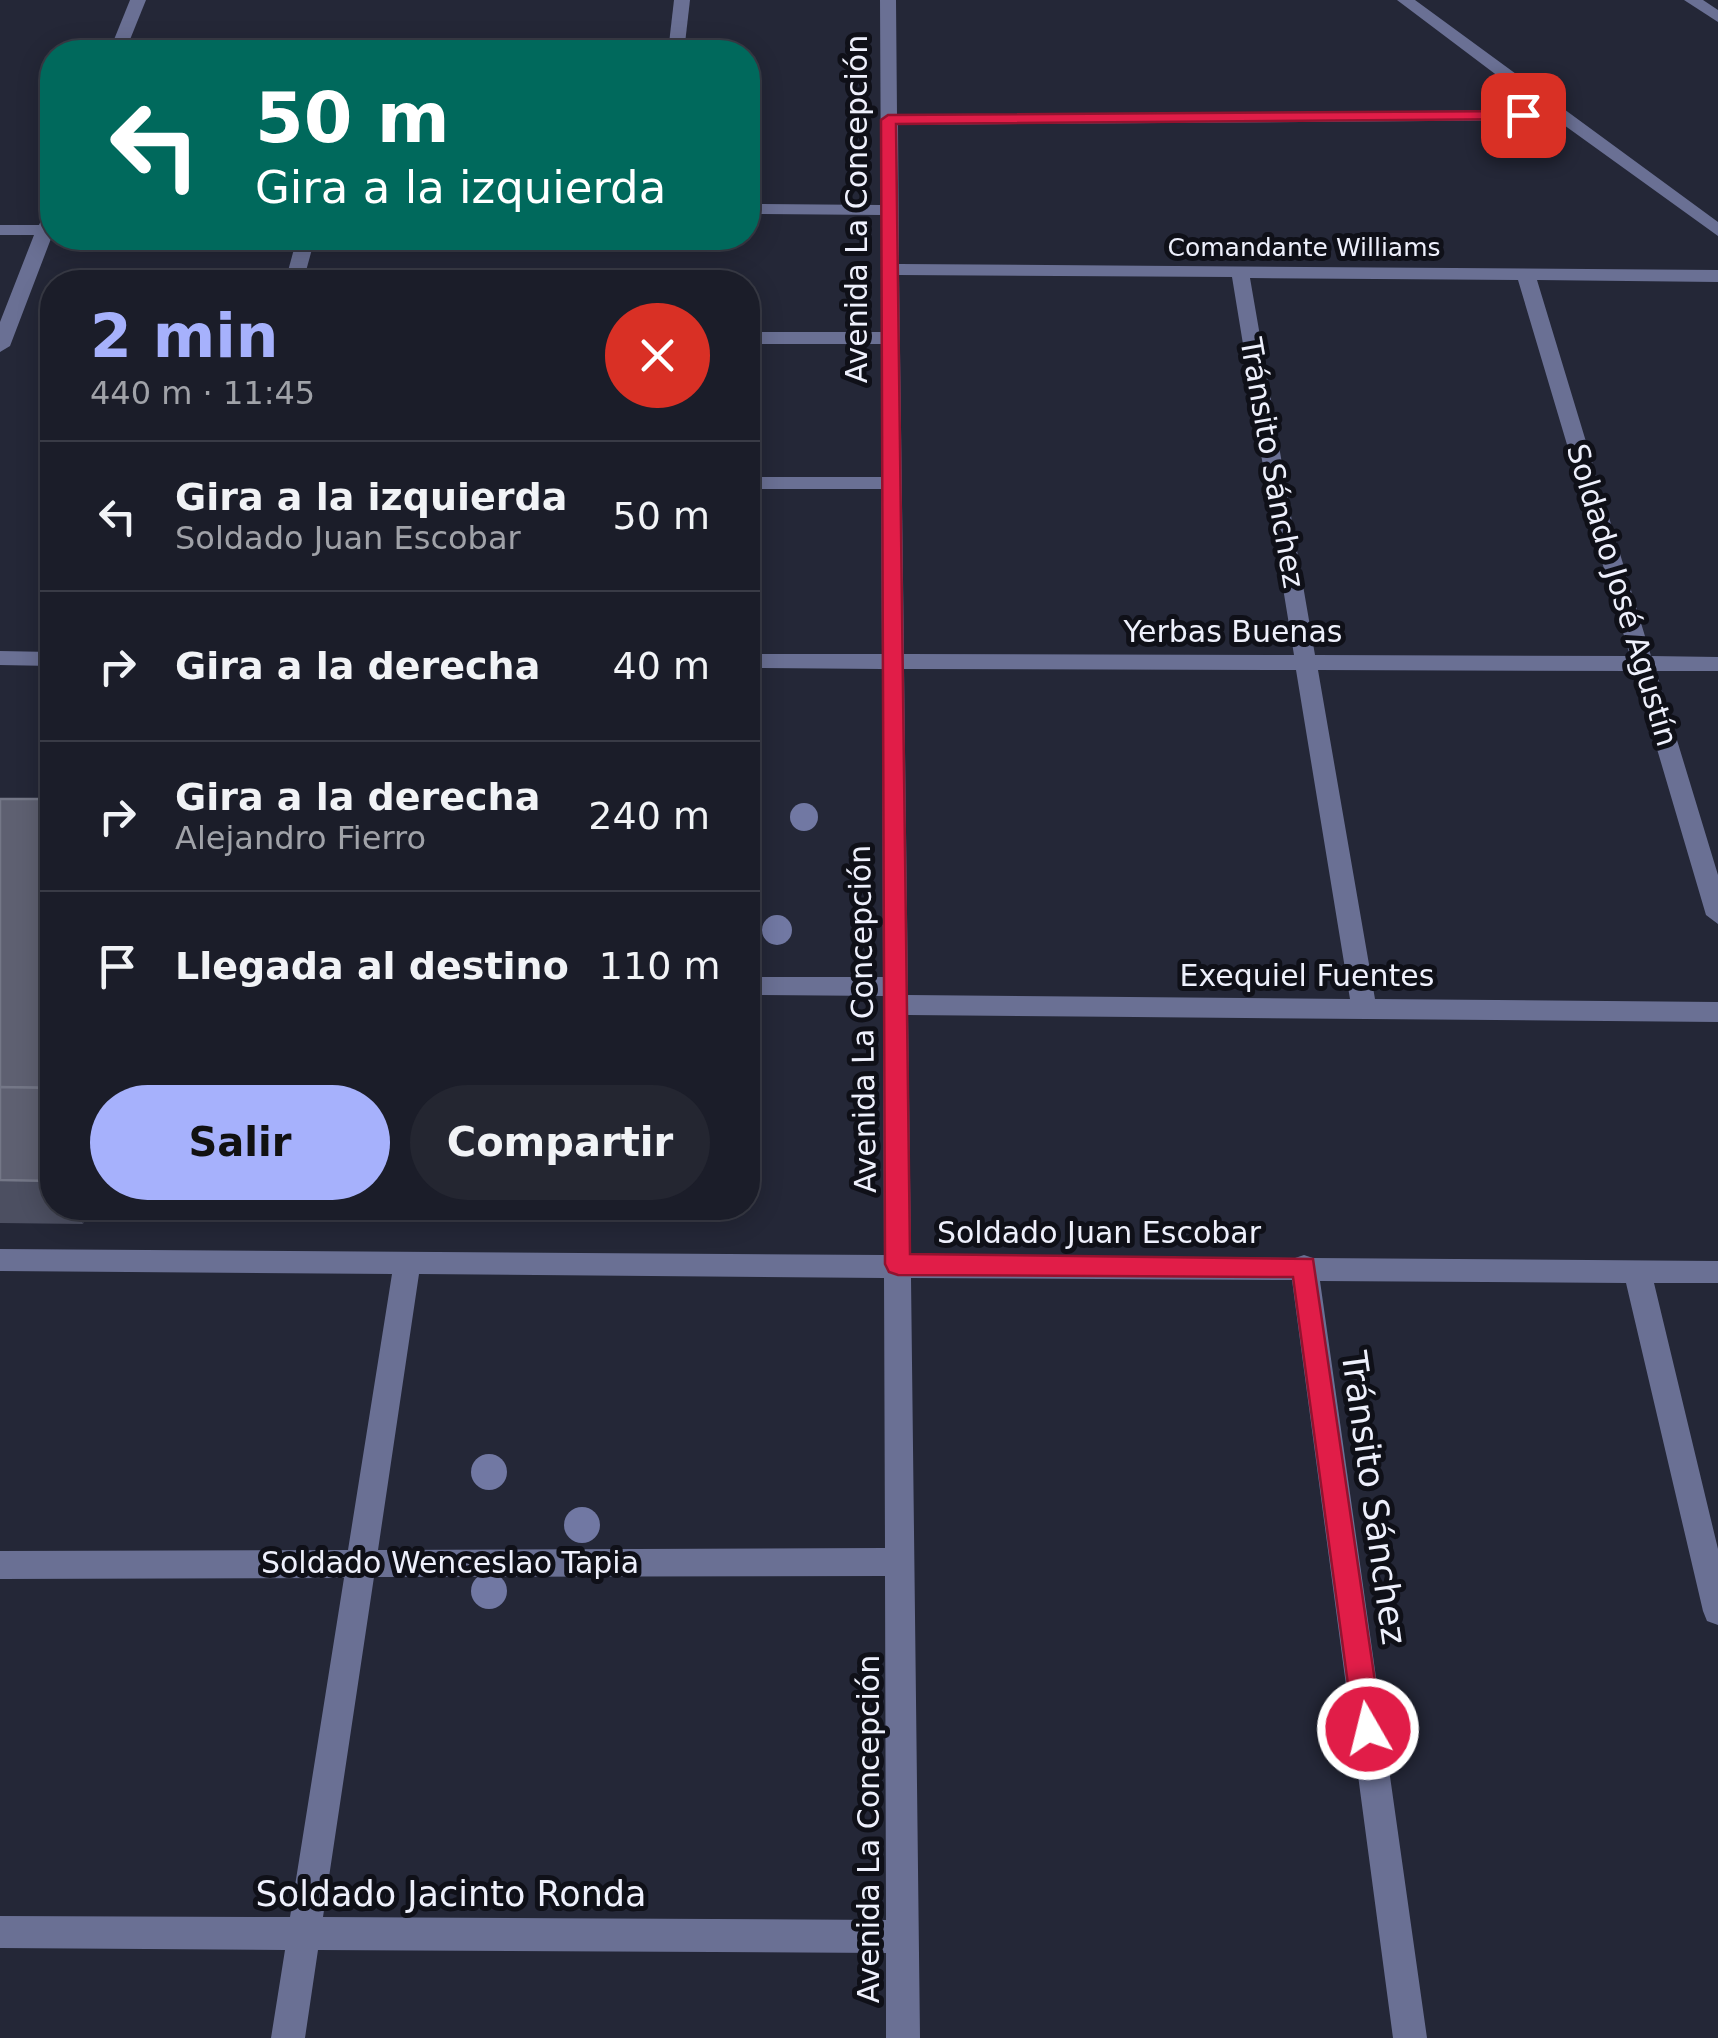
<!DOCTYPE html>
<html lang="es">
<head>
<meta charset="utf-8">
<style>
  body { margin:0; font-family:"DejaVu Sans",sans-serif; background:#242631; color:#f1f3f6; height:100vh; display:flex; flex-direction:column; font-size:38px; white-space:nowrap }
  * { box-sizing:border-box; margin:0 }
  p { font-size:32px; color:#a0a2a8 }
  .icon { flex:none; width:55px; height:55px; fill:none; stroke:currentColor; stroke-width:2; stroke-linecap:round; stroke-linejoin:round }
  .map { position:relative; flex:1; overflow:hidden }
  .sheet { position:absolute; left:40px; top:270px; width:720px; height:950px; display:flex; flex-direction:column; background:#1b1d29; border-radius:40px; box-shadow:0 5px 25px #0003,0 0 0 2px #393b46 }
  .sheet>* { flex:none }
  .guide { position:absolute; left:40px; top:40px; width:720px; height:210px; border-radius:40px; box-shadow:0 5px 25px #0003,0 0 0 2px #393b46; background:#00695c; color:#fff; overflow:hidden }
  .pin { position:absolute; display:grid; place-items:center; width:85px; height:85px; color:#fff; margin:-42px; border-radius:20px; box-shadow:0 5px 15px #0006 }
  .me { position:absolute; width:110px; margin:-55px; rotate:352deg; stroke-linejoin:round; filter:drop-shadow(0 0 8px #0008) }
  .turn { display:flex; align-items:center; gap:35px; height:210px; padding:0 50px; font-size:45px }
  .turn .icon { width:130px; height:130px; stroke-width:2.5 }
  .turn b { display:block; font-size:70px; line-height:85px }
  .round { display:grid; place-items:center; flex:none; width:105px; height:105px; border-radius:52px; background:#242631 }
  .overview { display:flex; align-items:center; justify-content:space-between; height:170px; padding:0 50px }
  h1 { font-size:60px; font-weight:600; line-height:75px; color:#a6b1fc }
  .action { display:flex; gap:20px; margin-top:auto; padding:20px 50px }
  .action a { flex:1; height:115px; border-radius:60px; background:#a6b1fc; color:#111; font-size:40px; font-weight:600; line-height:115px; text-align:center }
  .action a+a { background:#242631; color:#f1f3f6 }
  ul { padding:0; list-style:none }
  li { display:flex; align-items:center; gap:30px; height:150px; padding:0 50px; border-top:2px solid #393b46 }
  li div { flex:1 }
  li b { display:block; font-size:38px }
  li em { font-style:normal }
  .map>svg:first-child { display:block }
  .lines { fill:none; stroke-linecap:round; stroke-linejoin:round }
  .minor { fill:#6a7094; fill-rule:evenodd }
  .tree { fill:#7178a3 }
  .wall { fill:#4c4f61 }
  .shaded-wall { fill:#353849 }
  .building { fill:#5e6071; stroke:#747787; stroke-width:2.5 }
  .route { fill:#e11d48; stroke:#92132f; stroke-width:2.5 }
  .labels { text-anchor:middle; stroke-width:10; stroke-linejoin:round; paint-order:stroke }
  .far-street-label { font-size:25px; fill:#eef0fc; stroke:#0f1018 }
  .street-label { font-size:30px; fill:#eef0fc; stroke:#0f1018 }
  .near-street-label { font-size:35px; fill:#eef0fc; stroke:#0f1018 }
</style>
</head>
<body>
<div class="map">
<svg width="1718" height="2038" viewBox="0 0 1718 2038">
  <rect width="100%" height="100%" fill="#242737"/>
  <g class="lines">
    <g class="minor">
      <polygon points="130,0 146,0 125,52 109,52"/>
      <polygon points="674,0 690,0 684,52 668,52"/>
      <path d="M880,0H896L897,115L1543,110L1397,0H1415L1718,222V236L1557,120L898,125L899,264L1718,270V282L1537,280L1651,656L1718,657V671H1656L1718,875V924L1706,915L1634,671L1318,670L1375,999L1718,1002V1022L908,1015L911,1255L1295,1258L1304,1255L1313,1258L1718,1261V1283H1654L1718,1549V1625L1707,1621L1703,1611L1626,1283L1320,1281L1427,2038H1393L1292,1280L911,1278L920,2038H886V1953L318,1950L305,2038H271L285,1950L0,1948V1916L290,1917L344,1578L0,1579V1551L348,1550L392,1274L0,1271V1249L884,1255L883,996L748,995V977H883L882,669L748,668V654H882L881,489H748V477H881V344H748V332H881V215L748,214V204L881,205ZM899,275L1232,277L1294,655L904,654ZM1250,278L1518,280L1630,656L1315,655ZM904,669L1296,670L1350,999L908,995ZM419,1274L884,1278L885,1548L378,1550ZM885,1576L886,1920L323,1917L374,1577Z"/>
      <polygon points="1684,0 1703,0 1718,10 1718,22"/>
      <polygon points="52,209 52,236 10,346 0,352 0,322 34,235 0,235 0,225 39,225 46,210"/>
      <polygon points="297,238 315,238 303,282 285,282"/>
      <polygon points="0,651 52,652 52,666 0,665"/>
    </g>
  </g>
  <g class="tree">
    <circle cx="804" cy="817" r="14"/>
    <circle cx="777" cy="930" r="15"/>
    <circle cx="489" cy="1472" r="18"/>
    <circle cx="582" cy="1525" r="18"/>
    <circle cx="489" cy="1591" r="18"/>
  </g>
  <polygon class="wall" points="0,799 52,799 52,1208 88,1208 83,1224 0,1223"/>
  <polygon class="shaded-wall" points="75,1208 88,1208 83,1224"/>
  <g class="building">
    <polygon points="0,799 52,799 52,1088 0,1087"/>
    <polygon points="0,1087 52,1088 52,1181 0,1180"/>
  </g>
  <polygon class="route" points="1523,111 1531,115 1529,119 896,124 910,1254 1313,1259 1382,1729 1378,1739 1368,1743 1358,1739 1354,1729 1293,1277 898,1275 889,1272 885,1264 881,120 888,115"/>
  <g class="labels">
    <g class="far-street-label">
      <text x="1304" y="256">Comandante Williams</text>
    </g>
    <g class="street-label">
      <text transform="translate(857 209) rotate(-90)" y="10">Avenida La Concepción</text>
      <text transform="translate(1272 463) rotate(80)" y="10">Tránsito Sánchez</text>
      <text transform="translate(1622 595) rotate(73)" y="10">Soldado José Agustín</text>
      <text x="1233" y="642">Yerbas Buenas</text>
      <text x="1307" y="986">Exequiel Fuentes</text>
      <text transform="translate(863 1019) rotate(-91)" y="10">Avenida La Concepción</text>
      <text x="1099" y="1243">Soldado Juan Escobar</text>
      <text x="450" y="1573">Soldado Wenceslao Tapia</text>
      <text transform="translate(869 1829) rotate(-90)" y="10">Avenida La Concepción</text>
    </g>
    <g class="near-street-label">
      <text transform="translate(1374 1498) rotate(82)" y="12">Tránsito Sánchez</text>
      <text x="451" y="1906">Soldado Jacinto Ronda</text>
    </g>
  </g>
</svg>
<div class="pin" style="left:1523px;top:115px;background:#d93025"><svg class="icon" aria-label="arrive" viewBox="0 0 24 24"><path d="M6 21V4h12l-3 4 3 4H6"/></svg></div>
<svg class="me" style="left:1368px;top:1729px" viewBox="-20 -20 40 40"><circle r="17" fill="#e11d48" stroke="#fff" stroke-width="3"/><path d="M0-11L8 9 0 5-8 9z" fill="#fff"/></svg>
<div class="guide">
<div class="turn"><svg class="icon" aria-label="left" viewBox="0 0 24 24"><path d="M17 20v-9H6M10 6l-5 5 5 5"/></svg><div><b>50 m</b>Gira a la izquierda</div></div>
</div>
<section class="sheet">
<div class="overview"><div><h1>2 min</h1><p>440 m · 11:45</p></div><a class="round" style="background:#d93025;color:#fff"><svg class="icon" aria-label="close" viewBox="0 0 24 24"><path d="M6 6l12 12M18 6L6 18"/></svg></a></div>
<ul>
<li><svg class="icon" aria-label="left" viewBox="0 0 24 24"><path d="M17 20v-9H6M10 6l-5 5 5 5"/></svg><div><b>Gira a la izquierda</b><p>Soldado Juan Escobar</p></div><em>50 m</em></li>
<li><svg class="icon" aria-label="right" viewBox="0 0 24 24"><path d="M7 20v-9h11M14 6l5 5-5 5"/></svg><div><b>Gira a la derecha</b></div><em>40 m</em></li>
<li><svg class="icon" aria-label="right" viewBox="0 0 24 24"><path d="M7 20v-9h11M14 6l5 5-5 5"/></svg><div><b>Gira a la derecha</b><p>Alejandro Fierro</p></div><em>240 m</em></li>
<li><svg class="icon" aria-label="arrive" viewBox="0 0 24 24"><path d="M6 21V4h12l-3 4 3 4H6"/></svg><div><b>Llegada al destino</b></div><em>110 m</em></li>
</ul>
<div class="action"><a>Salir</a><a>Compartir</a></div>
</section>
</div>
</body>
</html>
